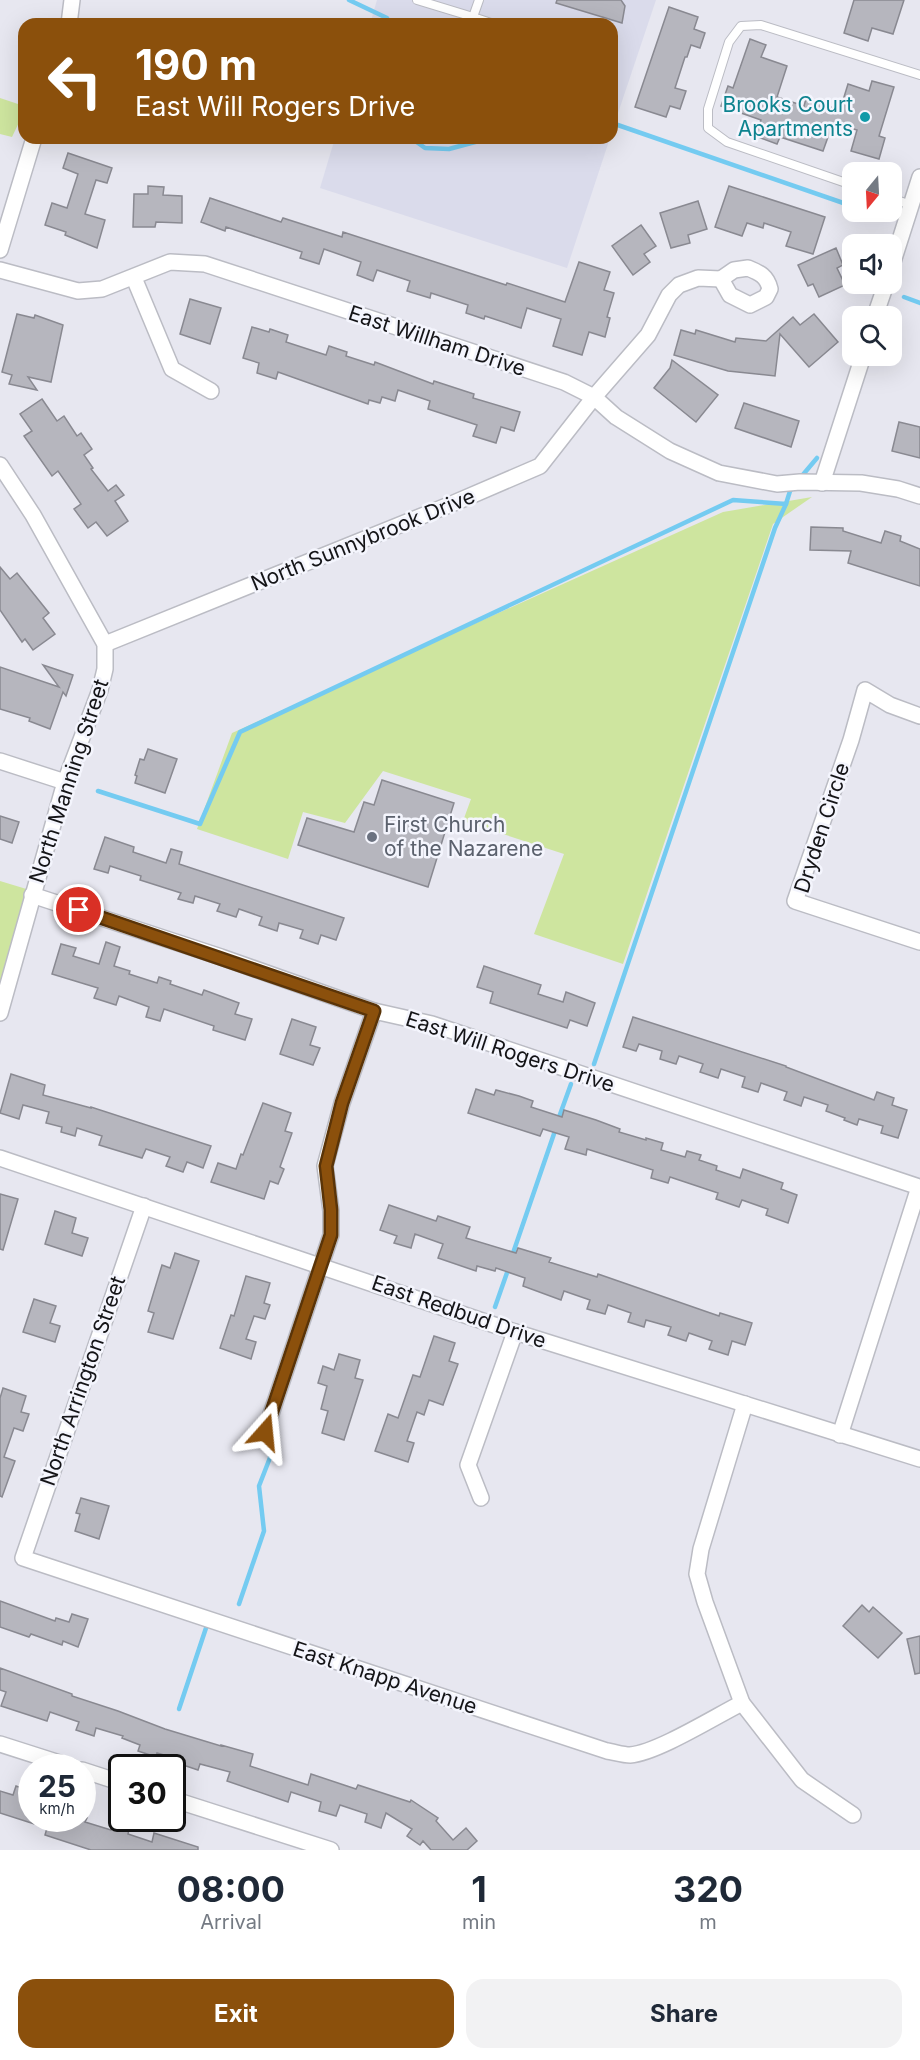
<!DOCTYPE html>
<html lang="en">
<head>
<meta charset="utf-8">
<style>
  body { margin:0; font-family:Inter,sans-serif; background:#f2f2f3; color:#1f2937; height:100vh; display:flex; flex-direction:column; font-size:22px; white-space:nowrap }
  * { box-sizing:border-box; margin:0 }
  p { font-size:20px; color:#747a83 }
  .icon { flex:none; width:33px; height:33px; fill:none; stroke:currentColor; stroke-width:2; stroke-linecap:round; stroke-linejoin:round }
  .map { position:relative; height:1850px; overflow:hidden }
  .panel { display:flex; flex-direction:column; background:#fff; flex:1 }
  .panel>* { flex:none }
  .banner { position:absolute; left:18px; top:18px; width:600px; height:126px; border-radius:18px; box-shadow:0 6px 24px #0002; background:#8b500c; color:#fff; overflow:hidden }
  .needle { width:39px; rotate:198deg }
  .controls { position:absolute; left:842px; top:162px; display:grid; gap:12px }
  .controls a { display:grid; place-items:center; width:60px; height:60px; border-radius:12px; background:#fff; box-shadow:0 6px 24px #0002; font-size:30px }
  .speed { position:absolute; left:18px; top:1754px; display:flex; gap:12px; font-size:30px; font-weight:700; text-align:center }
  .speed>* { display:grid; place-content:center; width:78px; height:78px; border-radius:50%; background:#fff; box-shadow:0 6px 24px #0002; line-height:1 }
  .speed small { font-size:15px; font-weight:400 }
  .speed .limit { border:3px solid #111; border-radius:9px; background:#fff; color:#111 }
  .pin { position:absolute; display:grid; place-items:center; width:51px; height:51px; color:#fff; margin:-26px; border:3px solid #fff; border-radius:50%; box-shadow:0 2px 6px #0007 }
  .me { position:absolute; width:66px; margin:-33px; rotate:18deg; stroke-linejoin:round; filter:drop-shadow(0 0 4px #0008) }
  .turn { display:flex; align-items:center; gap:21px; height:126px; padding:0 18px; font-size:27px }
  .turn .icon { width:78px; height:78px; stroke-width:2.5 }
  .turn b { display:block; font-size:42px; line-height:51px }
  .eta { display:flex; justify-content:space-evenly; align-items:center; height:102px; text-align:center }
  .eta b { font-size:36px; font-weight:700; line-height:42px }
  .action { display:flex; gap:12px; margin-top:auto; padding:12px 18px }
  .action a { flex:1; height:69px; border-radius:18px; background:#8b500c; color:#fff; font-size:24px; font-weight:700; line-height:69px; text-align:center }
  .action a+a { background:#f2f2f3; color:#1f2937 }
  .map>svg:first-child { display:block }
  .built { fill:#dadbeb }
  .green { fill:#cee59f }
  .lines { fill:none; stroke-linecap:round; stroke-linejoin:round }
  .stream { stroke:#74cbf1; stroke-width:4.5 }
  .building { fill:#b6b6be; stroke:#898991; stroke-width:1.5 }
  .service-casing { stroke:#bbbcc4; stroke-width:10 }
  .minor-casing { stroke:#bbbcc4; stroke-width:18 }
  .service { stroke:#fff; stroke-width:8 }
  .minor { stroke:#fff; stroke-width:15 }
  .route-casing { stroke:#5a3408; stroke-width:15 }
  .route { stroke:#8b500c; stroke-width:10 }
  .culture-dot { fill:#0f9aa8; stroke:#f4f5fd; stroke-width:2 }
  .worship-dot { fill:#6b7280; stroke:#f4f5fd; stroke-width:2 }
  .labels { text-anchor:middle; stroke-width:5; stroke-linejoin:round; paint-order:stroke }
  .culture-label { font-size:21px; fill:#0d838f; stroke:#f4f5fd; text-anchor:end }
  .street-label { font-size:21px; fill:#141417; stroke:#f4f5fd }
  .worship-label { font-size:21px; fill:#5b616d; stroke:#f4f5fd; text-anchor:start }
</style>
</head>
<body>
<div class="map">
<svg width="920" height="1850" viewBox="0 0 920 1850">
  <rect width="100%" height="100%" fill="#e7e7f0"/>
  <g class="built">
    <polygon points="377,0 656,0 612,131 612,24 370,24"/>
    <polygon points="335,138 610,138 567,268 320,188"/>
  </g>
  <g class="green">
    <polygon points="0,98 18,104 24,112 12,137 0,134"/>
    <polygon points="812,497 773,524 623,964 534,934 564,854 463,821 471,799 383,771 345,823 303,812 288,859 197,829 232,733 723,512"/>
    <polygon points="0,881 33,891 0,1000"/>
  </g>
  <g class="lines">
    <g class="stream">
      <polyline points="349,0 387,18 389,24"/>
      <polyline points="612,123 852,206"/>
      <polyline points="411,138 425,148 449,149 490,138"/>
      <polyline points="867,212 888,219"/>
      <polyline points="904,297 920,303"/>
      <polyline points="801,477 817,458"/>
      <polyline points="98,791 200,824 240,732 733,500 786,504 790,491 794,486"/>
      <polyline points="594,1064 775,528 786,504"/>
      <polyline points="558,1120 571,1084"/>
      <polyline points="512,1256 556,1128"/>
      <polyline points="495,1307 509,1267"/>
      <polyline points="239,1604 264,1531 259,1486 273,1450"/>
      <polyline points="179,1709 207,1625"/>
    </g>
  </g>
  <g class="building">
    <polygon points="557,0 621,0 625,6 622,23 556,3"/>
    <polygon points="854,0 904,0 893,34 872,28 868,41 844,33"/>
    <polygon points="669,7 698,17 694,29 705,33 700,48 691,45 687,57 685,57 675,88 686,91 680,109 670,106 666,117 635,107"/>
    <polygon points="750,39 766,45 761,57 787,66 777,97 804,106 806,99 840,110 848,84 869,91 872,81 894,87 879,136 885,138 879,159 851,151 857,130 833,123 823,151 780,137 777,144 755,136 761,120 721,106 728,86 733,88"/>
    <polygon points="68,153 112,168 107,183 96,180 85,214 105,220 97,248 65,235 66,232 45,225 52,203 67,208 78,174 63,168"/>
    <polygon points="148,186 164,187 163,195 182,196 182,223 156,222 155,227 133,227 134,194 148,194"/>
    <polygon points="729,186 825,217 813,254 786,246 791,232 764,223 763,228 747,223 742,236 715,227"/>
    <polygon points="210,198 281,222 283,218 342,237 343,232 506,285 507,283 565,302 579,262 610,272 604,290 614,293 607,317 610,318 605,337 589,332 582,355 553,346 561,319 527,308 521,328 485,316 484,319 466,313 468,305 431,293 430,298 407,291 410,281 377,270 373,281 357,275 361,262 324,249 319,264 300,258 302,252 226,227 225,231 201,222"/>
    <polygon points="698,201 707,229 688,235 690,243 671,248 660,213"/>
    <polygon points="641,225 656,246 644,254 650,262 633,275 612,246"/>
    <polygon points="836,248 843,265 837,268 845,285 819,297 813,284 808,286 798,265"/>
    <polygon points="190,299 221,308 210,344 180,334"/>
    <polygon points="17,314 34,318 35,315 63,325 51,382 28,377 37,390 9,384 12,375 2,372"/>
    <polygon points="814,314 838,342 809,367 780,334 775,376 728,371 674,355 681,330 695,334 696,330 735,342 736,338 766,341 793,317 800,325"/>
    <polygon points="252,327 269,332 270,329 288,335 286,342 326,355 329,346 347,352 346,356 374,365 375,362 433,384 434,381 474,394 473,398 520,412 514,431 501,427 496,443 473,436 477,425 428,409 430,401 398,390 395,401 382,397 380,403 369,400 368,404 278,372 276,379 257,373 259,363 243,358"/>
    <polygon points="672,360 718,395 696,422 654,388 670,368"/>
    <polygon points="42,399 57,421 64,416 77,436 81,433 92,449 84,455 93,468 91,469 108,491 116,485 124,495 115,501 128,521 107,536 96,522 88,528 74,509 81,504 58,471 52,476 24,436 32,431 20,414"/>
    <polygon points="744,403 799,421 791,447 735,428"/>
    <polygon points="899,422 920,427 920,458 892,451"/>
    <polygon points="811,527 843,528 843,531 881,543 885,531 901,536 900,541 920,549 920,586 848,563 851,551 810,550"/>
    <polygon points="0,567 10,579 17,573 49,613 43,618 55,634 33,650 25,639 22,642 0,610"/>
    <polygon points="43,665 73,675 66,696 63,692 50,729 29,721 30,718 0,709 0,667 59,687"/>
    <polygon points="148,749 177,759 165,793 135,783 137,776 135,775 140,759 144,760"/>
    <polygon points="382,780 454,803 428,887 298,845 307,818 354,832 364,802 374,805"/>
    <polygon points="0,816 19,822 12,843 0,839"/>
    <polygon points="105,837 134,847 133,852 166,863 171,849 182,852 179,864 344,918 336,940 321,935 318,944 300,938 303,930 279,923 277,931 259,925 262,917 239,909 236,917 217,911 220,904 195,896 193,903 178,899 181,893 140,880 141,876 110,866 108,873 94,869"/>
    <polygon points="106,942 120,947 114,966 130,971 129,974 157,983 159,977 171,981 170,984 202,995 204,990 239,1003 235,1014 252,1019 245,1040 213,1030 214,1026 164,1009 160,1021 146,1017 149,1007 119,996 116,1005 94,998 98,988 52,974 61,944 76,948 73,956 99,964"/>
    <polygon points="484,966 541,985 538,994 563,1002 566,992 595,1003 587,1026 570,1020 567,1028 490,1003 493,992 477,987"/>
    <polygon points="633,1017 786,1066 786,1067 874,1100 877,1092 894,1098 892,1105 907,1110 898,1138 881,1133 883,1126 859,1119 857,1125 844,1120 845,1118 826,1111 828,1105 804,1097 801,1106 784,1100 787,1092 761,1083 758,1092 742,1087 745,1077 721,1069 718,1078 700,1072 703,1064 679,1056 676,1064 660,1059 662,1051 639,1044 636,1051 623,1047"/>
    <polygon points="292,1019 316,1027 310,1045 320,1048 313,1065 280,1054"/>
    <polygon points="11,1074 45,1085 43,1095 91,1108 91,1107 211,1146 203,1168 187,1162 183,1172 166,1166 170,1157 146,1149 142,1158 99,1145 102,1136 77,1128 75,1136 61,1132 62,1127 46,1123 49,1112 23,1105 19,1119 0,1113"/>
    <polygon points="476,1089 494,1095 496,1090 519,1096 533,1101 531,1107 562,1117 564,1110 596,1120 620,1129 619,1132 646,1140 646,1138 663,1143 661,1150 685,1157 687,1151 701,1155 699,1160 717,1166 716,1170 740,1178 743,1169 783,1183 781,1189 797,1195 788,1223 766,1215 768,1209 742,1200 739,1207 716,1199 718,1193 670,1177 668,1183 651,1178 653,1170 587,1149 586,1155 565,1149 569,1137 543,1129 540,1136 468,1113"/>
    <polygon points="263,1103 291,1113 285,1131 292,1133 280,1167 284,1169 278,1184 270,1181 264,1199 211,1182 218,1163 236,1169 241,1154 243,1155"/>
    <polygon points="0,1194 18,1199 3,1250 0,1249"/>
    <polygon points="389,1205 436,1221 438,1216 470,1227 466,1238 516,1253 518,1248 551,1258 549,1262 597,1277 598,1274 719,1316 720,1313 752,1323 745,1345 732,1341 728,1355 709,1349 712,1341 689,1333 686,1341 668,1335 671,1327 646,1320 644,1327 628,1322 631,1313 608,1305 605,1314 587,1309 590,1300 564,1291 561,1300 523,1286 525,1278 496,1268 495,1271 477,1266 476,1271 438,1258 443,1244 415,1234 411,1248 394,1243 397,1236 380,1230"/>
    <polygon points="55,1211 76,1218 72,1233 88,1238 82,1256 45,1244"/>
    <polygon points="175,1253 199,1261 173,1339 148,1332 154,1313 148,1311 162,1265 170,1268"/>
    <polygon points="246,1276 270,1283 264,1303 270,1305 265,1319 254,1316 246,1339 256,1342 251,1359 220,1348 231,1315 234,1316"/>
    <polygon points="34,1299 56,1306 50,1323 60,1326 55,1342 23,1332"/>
    <polygon points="434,1336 455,1343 449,1361 458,1364 443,1405 429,1400 424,1415 417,1412 407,1441 414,1443 408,1462 375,1451 388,1414 398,1418 413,1375 420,1377"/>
    <polygon points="339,1354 360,1360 355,1378 363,1380 344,1440 322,1433 328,1411 321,1409 327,1386 318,1383 323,1366 334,1370"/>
    <polygon points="3,1388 26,1396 21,1412 29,1414 23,1431 14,1428 4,1457 15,1461 2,1497 0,1496 0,1398"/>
    <polygon points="81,1498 109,1506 99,1539 75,1531 80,1514 76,1513"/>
    <polygon points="0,1601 55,1621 56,1618 69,1622 72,1614 88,1619 78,1647 63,1641 62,1645 31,1634 29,1637 0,1627"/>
    <polygon points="862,1605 869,1612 873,1607 902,1633 878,1658 843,1626"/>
    <polygon points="920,1636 920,1673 915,1674 907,1639"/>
    <polygon points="0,1668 72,1694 72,1696 118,1711 165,1729 221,1746 221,1745 253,1754 250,1766 308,1785 311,1774 356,1789 358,1785 410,1802 411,1800 438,1818 436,1821 453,1840 466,1828 477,1841 467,1850 431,1850 423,1841 420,1845 407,1836 412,1829 386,1813 381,1828 365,1822 367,1814 340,1805 336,1816 319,1811 321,1802 291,1792 288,1802 227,1781 230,1772 200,1764 198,1770 183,1765 184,1761 157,1753 156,1757 138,1751 140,1745 122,1738 123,1736 96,1728 94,1736 76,1730 79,1722 50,1712 47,1721 1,1706 6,1692 0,1690"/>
    <polygon points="16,1786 30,1791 28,1796 32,1797 32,1818 87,1818 85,1822 111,1830 112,1824 129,1829 128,1834 152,1842 154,1833 198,1847 198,1850 91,1850 45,1835 47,1828 0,1813 0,1791 13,1795"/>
  </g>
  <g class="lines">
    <defs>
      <g id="service">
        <polyline points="417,0 473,17"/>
        <polyline points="479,0 473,17 494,24"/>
        <polyline points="852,185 727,142 708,128 708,109 729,42 741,26 761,25 920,75"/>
        <polyline points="891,198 911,205"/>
      </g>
      <g id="minor">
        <polyline points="69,24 72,0"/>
        <polyline points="0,250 34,138"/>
        <path d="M748,268C760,273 767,276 770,289L766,297L750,305L730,295L721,279L734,270Z"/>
        <polyline points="891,268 920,177"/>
        <polyline points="0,270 78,291 102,289 170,262 205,264 564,382 594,397 616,417 670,451 719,473 777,484 800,482 861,483 898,489 920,496"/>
        <polyline points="134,278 172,369 211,391"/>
        <polyline points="875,316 886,284"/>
        <polyline points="0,465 33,515 105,644 105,669 100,690 65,782 0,1013"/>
        <polyline points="822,483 863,356"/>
        <polyline points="105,644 454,503 540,466 594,397 648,335 669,295 679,285 698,278 721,279"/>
        <polyline points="920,716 890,705 865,690 851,740 795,901 920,942"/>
        <polyline points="0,761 65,782"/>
        <polyline points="32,895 221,957 374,1011 432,1024 919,1187 840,1435"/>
        <polyline points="0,1158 515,1332 920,1459"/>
        <path d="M144,1206L23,1558L607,1751C614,1752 623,1755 630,1755C657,1753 716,1716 742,1703"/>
        <polyline points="745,1404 701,1549 697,1574 705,1602 742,1703 802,1780 853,1815"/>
        <polyline points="265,1432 331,1235 331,1211 325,1166 342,1103 374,1011"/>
        <polyline points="481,1498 468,1465 515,1332"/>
        <polyline points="0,1744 72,1767"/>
        <polyline points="82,1770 122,1783"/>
        <polyline points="172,1799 331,1850"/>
      </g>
    </defs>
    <use href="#service" class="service-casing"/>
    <use href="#minor" class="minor-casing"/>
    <use href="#service" class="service"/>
    <use href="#minor" class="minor"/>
  </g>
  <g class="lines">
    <defs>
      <polyline id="route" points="79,910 374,1011 342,1103 326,1166 331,1210 331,1235 265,1432"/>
    </defs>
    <use href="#route" class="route-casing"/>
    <use href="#route" class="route"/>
  </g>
  <circle class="culture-dot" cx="865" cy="117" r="6"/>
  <circle class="worship-dot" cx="372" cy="837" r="6"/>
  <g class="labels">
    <g class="culture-label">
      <text x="853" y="112">Brooks Court<tspan x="853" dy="24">Apartments</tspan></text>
    </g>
    <g class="street-label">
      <text transform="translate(437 341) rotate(18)" y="7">East Willham Drive</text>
      <text transform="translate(363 540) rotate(-22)" y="7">North Sunnybrook Drive</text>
      <text transform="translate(69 781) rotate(-72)" y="7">North Manning Street</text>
      <text transform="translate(822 828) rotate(-72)" y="7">Dryden Circle</text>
      <text transform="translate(510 1052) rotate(18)" y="7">East Will Rogers Drive</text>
      <text transform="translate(459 1312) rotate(19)" y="7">East Redbud Drive</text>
      <text transform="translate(83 1381) rotate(-71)" y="7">North Arrington Street</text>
      <text transform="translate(385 1678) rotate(18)" y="7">East Knapp Avenue</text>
    </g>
    <g class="worship-label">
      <text x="384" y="832">First Church<tspan x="384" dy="24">of the Nazarene</tspan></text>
    </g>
  </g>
</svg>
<div class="controls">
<a><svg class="needle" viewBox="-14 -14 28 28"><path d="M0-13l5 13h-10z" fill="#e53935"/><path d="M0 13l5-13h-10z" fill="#747a83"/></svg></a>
<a><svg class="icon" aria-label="sound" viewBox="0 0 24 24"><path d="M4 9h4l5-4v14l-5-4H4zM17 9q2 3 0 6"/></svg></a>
<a><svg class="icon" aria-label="search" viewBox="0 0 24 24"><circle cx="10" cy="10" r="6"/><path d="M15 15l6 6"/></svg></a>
</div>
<div class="speed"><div>25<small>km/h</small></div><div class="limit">30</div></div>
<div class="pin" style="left:79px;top:910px;background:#d93025"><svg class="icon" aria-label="arrive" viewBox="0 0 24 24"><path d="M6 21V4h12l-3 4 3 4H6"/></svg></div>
<svg class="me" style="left:265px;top:1432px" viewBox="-20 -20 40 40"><path d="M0-17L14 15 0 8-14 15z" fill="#8b500c" stroke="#fff" stroke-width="4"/></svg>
<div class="banner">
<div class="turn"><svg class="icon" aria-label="left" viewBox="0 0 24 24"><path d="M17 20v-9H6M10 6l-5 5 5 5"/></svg><div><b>190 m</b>East Will Rogers Drive</div></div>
</div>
</div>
<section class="panel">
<div class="eta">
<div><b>08:00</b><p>Arrival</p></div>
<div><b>1</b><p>min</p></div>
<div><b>320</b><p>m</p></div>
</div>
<div class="action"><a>Exit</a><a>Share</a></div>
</section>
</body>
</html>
